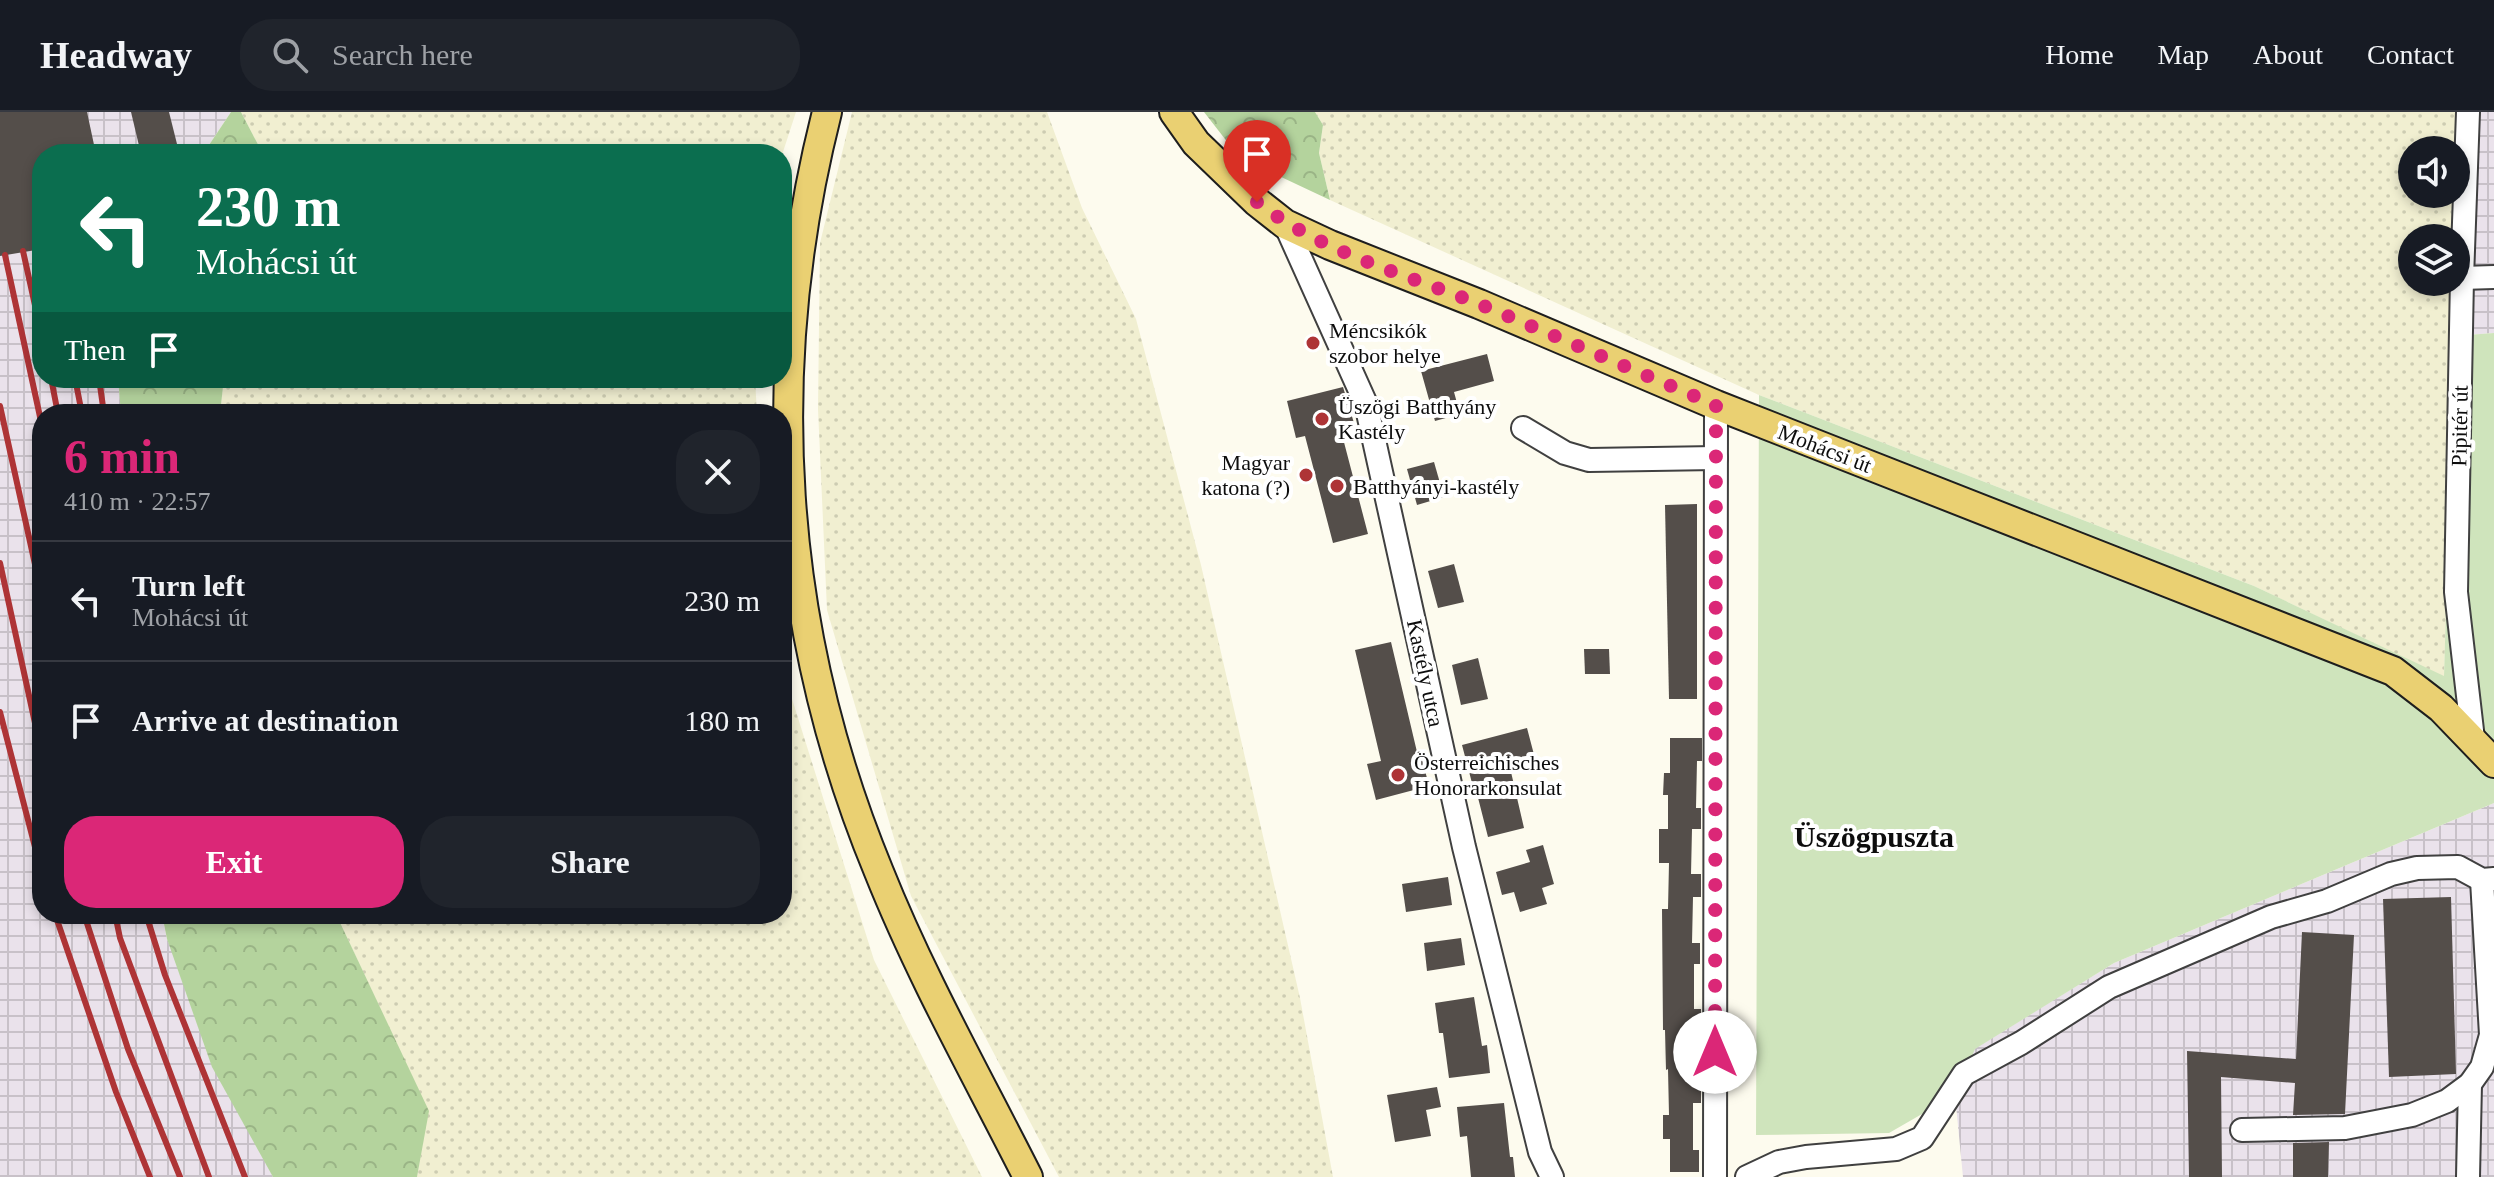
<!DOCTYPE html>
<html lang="en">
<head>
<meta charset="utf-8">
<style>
  body { margin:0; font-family:Georgia,serif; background:#20242c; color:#f1f3f6; height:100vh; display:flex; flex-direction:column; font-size:30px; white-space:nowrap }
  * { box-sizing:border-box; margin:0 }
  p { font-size:26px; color:#9ea1a6 }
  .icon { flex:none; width:44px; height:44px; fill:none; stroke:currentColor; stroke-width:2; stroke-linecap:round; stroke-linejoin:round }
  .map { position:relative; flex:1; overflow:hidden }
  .panel { position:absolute; left:32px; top:292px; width:760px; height:520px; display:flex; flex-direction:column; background:#171b24; border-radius:32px; box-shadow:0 4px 12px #0003 }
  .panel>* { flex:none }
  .banner { position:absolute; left:32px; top:32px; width:760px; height:244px; border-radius:32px; box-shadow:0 4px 12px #0003; background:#0b6e4f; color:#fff; overflow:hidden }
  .tools { position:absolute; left:2398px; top:24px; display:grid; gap:16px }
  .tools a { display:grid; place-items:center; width:72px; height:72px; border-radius:50%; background:#171b24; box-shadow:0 4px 12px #0003; font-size:40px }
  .pin { position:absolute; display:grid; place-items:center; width:68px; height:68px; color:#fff; margin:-82px -34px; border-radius:50% 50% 50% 0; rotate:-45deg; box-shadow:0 0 8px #0007 }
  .pin .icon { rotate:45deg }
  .me { position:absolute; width:88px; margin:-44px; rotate:0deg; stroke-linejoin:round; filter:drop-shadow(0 0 6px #0008) }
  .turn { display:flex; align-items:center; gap:28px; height:168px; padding:0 32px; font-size:36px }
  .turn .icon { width:104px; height:104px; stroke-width:2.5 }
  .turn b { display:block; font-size:56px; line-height:68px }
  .then { display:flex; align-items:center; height:76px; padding:0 32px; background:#0003; gap:16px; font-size:30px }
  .round { display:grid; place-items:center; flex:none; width:84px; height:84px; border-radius:32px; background:#20242c }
  .summary { display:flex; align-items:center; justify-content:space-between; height:136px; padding:0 32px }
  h1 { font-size:48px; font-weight:700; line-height:60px; color:#db2777 }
  .button { display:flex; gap:16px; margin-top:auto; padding:16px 32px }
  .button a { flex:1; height:92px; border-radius:32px; background:#db2777; color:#fff; font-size:32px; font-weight:700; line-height:92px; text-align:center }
  .button a+a { background:#20242c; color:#f1f3f6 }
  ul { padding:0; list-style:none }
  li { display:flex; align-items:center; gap:24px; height:120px; padding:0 32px; border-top:2px solid #363941 }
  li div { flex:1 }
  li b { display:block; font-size:30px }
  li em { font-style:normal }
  header { display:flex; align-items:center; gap:48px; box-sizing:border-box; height:112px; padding:0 40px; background:#171b24; border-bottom:2px solid #363941 }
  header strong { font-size:38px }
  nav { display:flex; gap:44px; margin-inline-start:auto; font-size:28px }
  .search { width:560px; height:72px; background:#20242c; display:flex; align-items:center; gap:20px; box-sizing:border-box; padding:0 28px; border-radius:32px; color:#9ea1a6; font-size:30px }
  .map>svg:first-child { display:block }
  .industrial { fill:url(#industrial-grid) }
  .farmland { fill:url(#farmland-dots); fill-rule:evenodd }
  .green { fill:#cfe4bc }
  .forest { fill:url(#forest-crowns) }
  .building { fill:#544e4a }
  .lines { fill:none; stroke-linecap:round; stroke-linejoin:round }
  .minor-casing { stroke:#404040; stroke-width:26 }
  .major-casing { stroke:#1e1e1e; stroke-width:32 }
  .minor { stroke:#fff; stroke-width:22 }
  .major { stroke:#ead072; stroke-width:28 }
  .rail { stroke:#ae3436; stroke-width:6 }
  .route { stroke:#db2777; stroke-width:14; stroke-dasharray:0 25.2 }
  .poi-dot { fill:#ae3436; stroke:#fff; stroke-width:3 }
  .labels { text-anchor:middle; stroke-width:8; stroke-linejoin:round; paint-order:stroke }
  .poi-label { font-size:22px; fill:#0d0d0d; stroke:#fff; text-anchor:start }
  .street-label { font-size:22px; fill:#0d0d0d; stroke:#fff }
  .district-label { font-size:30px; font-weight:bold; fill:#0d0d0d; stroke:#fff }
</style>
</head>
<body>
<header>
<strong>Headway</strong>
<div class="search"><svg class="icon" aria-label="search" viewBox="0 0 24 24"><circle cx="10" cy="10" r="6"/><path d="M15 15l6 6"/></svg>Search here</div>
<nav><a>Home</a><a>Map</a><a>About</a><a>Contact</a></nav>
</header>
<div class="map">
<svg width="2494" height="1065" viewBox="0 0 2494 1065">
  <defs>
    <pattern id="industrial-grid" width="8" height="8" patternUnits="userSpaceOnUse" patternTransform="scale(2)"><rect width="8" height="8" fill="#eae2eb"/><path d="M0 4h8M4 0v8" fill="none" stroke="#c8c1c8"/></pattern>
    <pattern id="farmland-dots" width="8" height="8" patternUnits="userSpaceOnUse" patternTransform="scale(2)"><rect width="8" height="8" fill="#f1efd1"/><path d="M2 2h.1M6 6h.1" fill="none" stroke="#cdccb2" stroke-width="1.8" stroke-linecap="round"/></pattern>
    <pattern id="forest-crowns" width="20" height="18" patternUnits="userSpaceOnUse" patternTransform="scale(2)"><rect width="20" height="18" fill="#b4d39d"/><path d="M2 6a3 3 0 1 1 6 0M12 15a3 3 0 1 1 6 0" fill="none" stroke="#9ab486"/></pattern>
  </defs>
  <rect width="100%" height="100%" fill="#fdfbee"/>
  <g class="industrial">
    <polygon points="0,0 231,0 203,42 42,42 42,266 118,266 121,300 42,302 42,802 162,802 167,827 273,1065 0,1065"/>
    <polygon points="2460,0 2494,0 2494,221 2454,224"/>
    <polygon points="2494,691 2494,1065 1963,1065 1955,983 1974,937 2114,851"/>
  </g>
  <g class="farmland">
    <polygon points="241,0 796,0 782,43 263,42"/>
    <polygon points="852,0 1047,0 1082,96 1136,207 1201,453 1300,886 1333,1065 1059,1065 911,784 827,498 818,297 820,131"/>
    <path d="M1315,0H2460L2456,126H2412V170H2456L2444,565L2254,474L1759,283L1330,88L1319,41L1323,13ZM2412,38H2456V82H2412Z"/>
    <polygon points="224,266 755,266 757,302 220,302"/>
    <polygon points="782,555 874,848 982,1065 417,1065 428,999 336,802 782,802"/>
  </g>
  <polygon class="green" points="2494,221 2494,691 2114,851 1975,937 1955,983 1889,1021 1756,1023 1759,283 2254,474 2444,564 2454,224"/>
  <g class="forest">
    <polygon points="231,0 241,0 263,42 203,42"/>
    <polygon points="1204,0 1315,0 1323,13 1319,41 1330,88 1239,45"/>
    <polygon points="118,266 224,266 220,302 121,302"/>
    <polygon points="162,802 336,802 429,999 417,1065 273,1065 212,955 167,827"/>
  </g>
  <g class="building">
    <polygon points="0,0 87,0 96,42 42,42 42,137 0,144"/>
    <polygon points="131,0 169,0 178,36 154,42 141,42"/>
    <polygon points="1487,242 1494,269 1454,280 1460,302 1435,309 1421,259"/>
    <polygon points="1343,275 1354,311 1340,315 1368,422 1333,431 1305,324 1296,326 1287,289"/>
    <polygon points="1434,350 1444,385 1417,393 1407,357"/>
    <polygon points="1697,392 1697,587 1669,587 1665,393"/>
    <polygon points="1454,452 1464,490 1438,496 1428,459"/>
    <polygon points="1391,530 1417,640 1420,639 1429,674 1376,688 1367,652 1381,649 1355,538"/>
    <polygon points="1584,537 1609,537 1610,562 1585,562"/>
    <polygon points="1478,546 1488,587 1461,593 1452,553"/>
    <polygon points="1527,616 1537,654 1511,660 1524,716 1488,725 1474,670 1472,671 1462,633"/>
    <polygon points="1670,626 1702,626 1702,649 1697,649 1696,696 1701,696 1701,717 1692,717 1691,762 1701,762 1701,785 1693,785 1692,831 1700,831 1700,852 1694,852 1694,897 1701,897 1701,919 1692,919 1693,970 1701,970 1701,991 1693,991 1693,1038 1699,1038 1699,1060 1670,1060 1670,1027 1663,1027 1663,1003 1669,1003 1668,957 1666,958 1665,918 1663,918 1662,797 1668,797 1669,751 1659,751 1659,717 1668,717 1668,683 1663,683 1664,661 1670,661"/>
    <polygon points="1543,733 1554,772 1542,776 1547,792 1520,800 1514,780 1502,783 1496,760 1530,750 1526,738"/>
    <polygon points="1448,765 1452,793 1406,800 1402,772"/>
    <polygon points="2451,785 2456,962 2389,965 2383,787"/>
    <polygon points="2302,820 2354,823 2345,1002 2293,1003 2295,971 2221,965 2222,1065 2189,1065 2187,939 2296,947"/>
    <polygon points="1461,826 1465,853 1427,859 1424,831"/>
    <polygon points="1474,885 1482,934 1487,933 1490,961 1449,966 1443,921 1439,921 1435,891"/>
    <polygon points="1437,975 1441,995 1426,998 1431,1024 1395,1030 1387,983"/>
    <polygon points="1504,991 1510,1045 1513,1045 1515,1065 1471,1065 1467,1024 1460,1025 1457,995"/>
    <polygon points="2329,1030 2328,1065 2293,1065 2293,1031"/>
  </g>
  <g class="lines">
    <defs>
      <g id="minor">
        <polyline points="2468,0 2462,166 2456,480 2473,627"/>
        <polyline points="1285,112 1366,292 1464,735 1540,1040 1552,1065"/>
        <polyline points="2462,166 2494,165"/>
        <polyline points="1523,316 1565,341 1589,348 1716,346"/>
        <polyline points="2242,1018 2345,1016 2412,1003 2447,989 2470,972 2482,955 2491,923 2482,768"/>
        <polyline points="1715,1065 1716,293"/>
        <polyline points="1747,1065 1779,1050 1806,1045 1896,1037 1922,1026 1964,962 2021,931 2109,875 2271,805 2327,789 2391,762 2417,756 2458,755 2482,768 2494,767"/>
        <polyline points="2468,1065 2470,972"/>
      </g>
      <g id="major">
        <path d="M827,0C762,256 778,516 879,760C921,865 977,964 1028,1065"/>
        <polyline points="1174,0 1196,31 1257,90 1285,112 1330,133 1479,192 1716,293 2393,559 2441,596 2494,651"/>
      </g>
    </defs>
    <use href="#minor" class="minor-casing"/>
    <use href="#major" class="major-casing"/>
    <use href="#minor" class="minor"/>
    <use href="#major" class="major"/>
    <g class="rail">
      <polyline points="23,139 42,225"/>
      <polyline points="5,143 42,314"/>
      <polyline points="51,266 58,302"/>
      <polyline points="75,266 82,302"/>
      <polyline points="99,266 104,302"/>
      <polyline points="0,294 42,484"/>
      <polyline points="0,451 42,643"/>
      <polyline points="0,600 42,762"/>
      <polyline points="55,802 116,980 150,1065"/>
      <polyline points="84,802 128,937 180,1065"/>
      <polyline points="115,802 120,826 209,1065"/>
      <polyline points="146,802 165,863 245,1065"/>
    </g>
  </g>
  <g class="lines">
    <path class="route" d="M1257,90C1321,140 1404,162 1479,192C1558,225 1637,260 1716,293L1715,940"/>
  </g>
  <g class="poi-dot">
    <circle cx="1313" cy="231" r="8"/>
    <circle cx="1322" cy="307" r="8"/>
    <circle cx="1306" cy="363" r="8"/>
    <circle cx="1337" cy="374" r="8"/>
    <circle cx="1398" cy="663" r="8"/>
  </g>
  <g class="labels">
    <g class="poi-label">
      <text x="1329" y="226">Méncsikók<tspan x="1329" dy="25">szobor helye</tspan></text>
      <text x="1338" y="302">Üszögi Batthyány<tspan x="1338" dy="25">Kastély</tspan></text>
      <text x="1290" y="358" text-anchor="end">Magyar<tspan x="1290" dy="25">katona (?)</tspan></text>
      <text x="1353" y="382">Batthyányi-kastély</text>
      <text x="1414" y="658">Österreichisches<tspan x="1414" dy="25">Honorarkonsulat</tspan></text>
    </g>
    <g class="street-label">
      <text transform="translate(2459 314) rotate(-89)" y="8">Pipitér út</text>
      <text transform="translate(1825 336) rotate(21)" y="8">Mohácsi út</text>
      <text transform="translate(1426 561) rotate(78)" y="8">Kastély utca</text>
    </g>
    <g class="district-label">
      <text x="1874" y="735">Üszögpuszta</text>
    </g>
  </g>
</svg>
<div class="tools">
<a><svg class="icon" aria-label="sound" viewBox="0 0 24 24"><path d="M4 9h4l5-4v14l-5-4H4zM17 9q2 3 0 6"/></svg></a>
<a><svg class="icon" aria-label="layers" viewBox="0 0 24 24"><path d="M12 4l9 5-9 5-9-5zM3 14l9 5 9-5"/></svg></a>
</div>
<div class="pin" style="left:1257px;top:90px;background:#d93025"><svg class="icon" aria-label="arrive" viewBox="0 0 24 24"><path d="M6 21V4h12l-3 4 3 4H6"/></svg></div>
<svg class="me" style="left:1715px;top:940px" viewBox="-20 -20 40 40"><circle r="19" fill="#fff"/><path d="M0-13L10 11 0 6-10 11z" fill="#db2777"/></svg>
<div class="banner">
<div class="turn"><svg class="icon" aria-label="left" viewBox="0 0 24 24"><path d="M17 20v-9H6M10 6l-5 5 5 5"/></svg><div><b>230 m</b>Mohácsi út</div></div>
<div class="then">Then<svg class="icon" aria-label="arrive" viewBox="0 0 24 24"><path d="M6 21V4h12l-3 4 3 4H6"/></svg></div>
</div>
<section class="panel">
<div class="summary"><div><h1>6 min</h1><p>410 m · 22:57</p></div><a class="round"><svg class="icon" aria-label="close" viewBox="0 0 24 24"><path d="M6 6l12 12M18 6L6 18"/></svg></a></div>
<ul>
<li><svg class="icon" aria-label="left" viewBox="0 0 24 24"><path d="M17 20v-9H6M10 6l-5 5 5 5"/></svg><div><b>Turn left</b><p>Mohácsi út</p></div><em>230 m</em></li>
<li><svg class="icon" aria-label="arrive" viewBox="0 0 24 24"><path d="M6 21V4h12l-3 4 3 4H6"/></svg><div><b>Arrive at destination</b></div><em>180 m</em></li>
</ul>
<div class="button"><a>Exit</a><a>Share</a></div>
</section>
</div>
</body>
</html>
